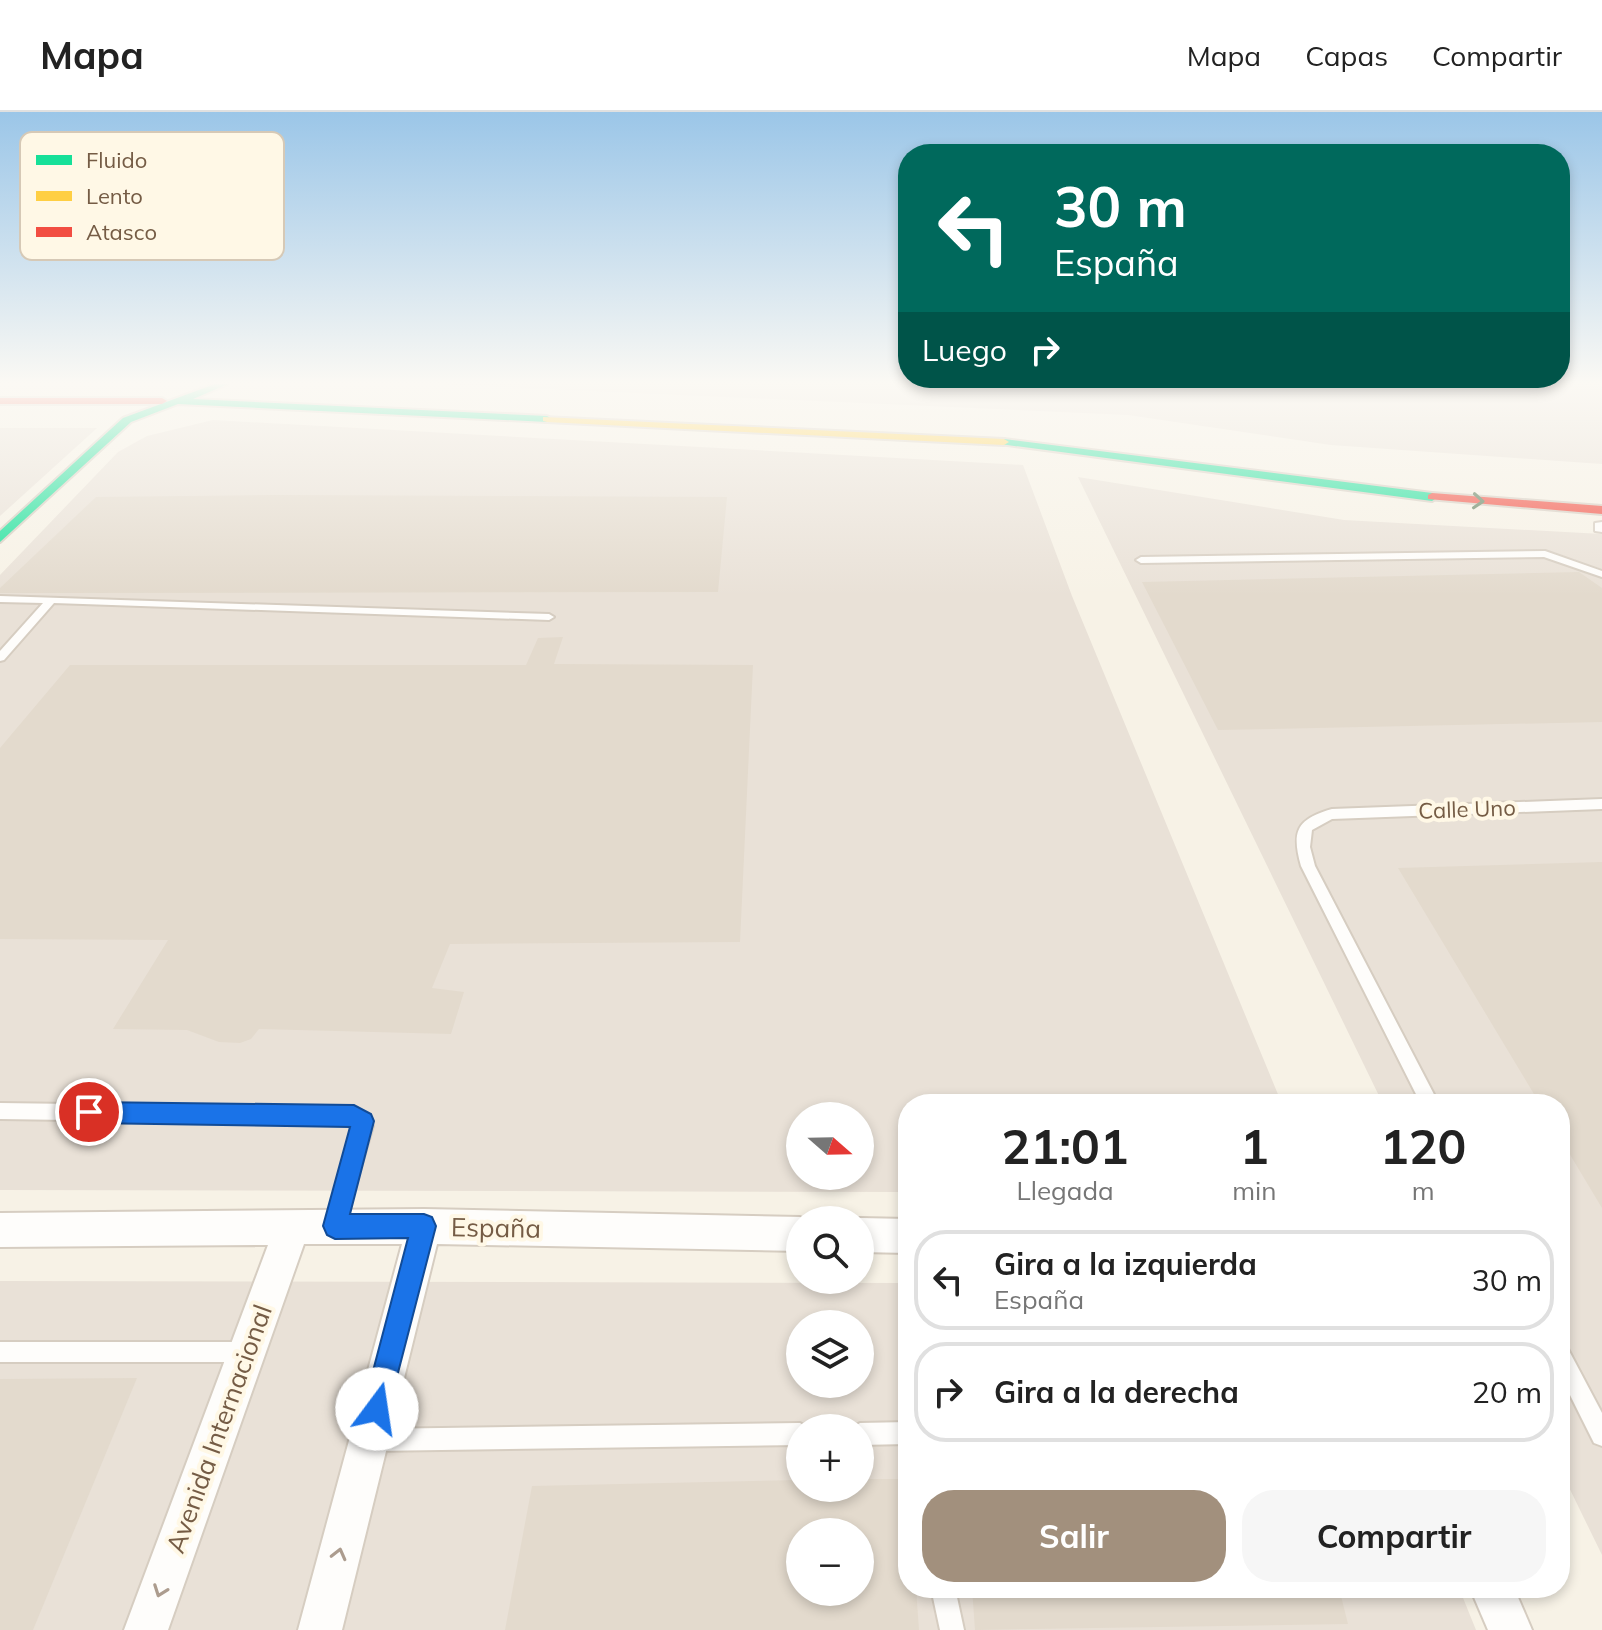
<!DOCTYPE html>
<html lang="es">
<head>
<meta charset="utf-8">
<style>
  body { margin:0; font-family:Mulish,sans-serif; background:#f6f6f6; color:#222; height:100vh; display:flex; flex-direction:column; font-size:30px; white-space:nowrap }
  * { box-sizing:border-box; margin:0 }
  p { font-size:26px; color:#767676 }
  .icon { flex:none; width:44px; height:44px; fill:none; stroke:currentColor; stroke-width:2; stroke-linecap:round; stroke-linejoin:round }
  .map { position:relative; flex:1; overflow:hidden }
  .details { position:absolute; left:898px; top:982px; width:672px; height:504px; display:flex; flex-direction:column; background:#fff; border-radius:32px; box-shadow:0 4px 12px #0003 }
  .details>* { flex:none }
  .guide { position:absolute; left:898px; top:32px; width:672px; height:244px; border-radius:32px; box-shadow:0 4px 12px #0003; background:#00695c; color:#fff; overflow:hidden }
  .needle { width:52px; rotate:110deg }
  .controls { position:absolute; left:786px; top:990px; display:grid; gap:16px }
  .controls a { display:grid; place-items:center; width:88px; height:88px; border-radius:50%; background:#fff; box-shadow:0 4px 12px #0003; font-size:40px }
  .pin { position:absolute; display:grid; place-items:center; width:68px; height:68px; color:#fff; margin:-34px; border:4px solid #fff; border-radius:50%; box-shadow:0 2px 8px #0007 }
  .me { position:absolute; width:88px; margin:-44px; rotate:14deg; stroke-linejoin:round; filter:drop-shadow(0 0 6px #0008) }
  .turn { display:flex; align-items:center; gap:28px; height:168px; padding:0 24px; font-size:36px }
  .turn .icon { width:104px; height:104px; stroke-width:2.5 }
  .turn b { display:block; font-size:56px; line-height:68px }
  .then { display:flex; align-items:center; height:76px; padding:0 24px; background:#0003; gap:16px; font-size:30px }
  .eta { display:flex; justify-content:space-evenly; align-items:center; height:136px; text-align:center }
  .eta b { font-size:48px; font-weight:700; line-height:56px }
  .primary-button { display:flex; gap:16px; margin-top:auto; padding:16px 24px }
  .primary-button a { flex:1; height:92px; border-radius:32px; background:#a2907d; color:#fff; font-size:32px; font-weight:700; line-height:92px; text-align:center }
  .primary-button a+a { background:#f6f6f6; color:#222 }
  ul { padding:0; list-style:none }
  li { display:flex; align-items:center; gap:24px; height:100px; margin:0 16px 12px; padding:0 8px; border:4px solid #e0e0e0; border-radius:32px }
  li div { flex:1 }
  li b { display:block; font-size:30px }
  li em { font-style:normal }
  header { display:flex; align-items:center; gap:48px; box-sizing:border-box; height:112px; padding:0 40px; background:#fff; border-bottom:2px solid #e0e0e0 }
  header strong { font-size:38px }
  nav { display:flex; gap:44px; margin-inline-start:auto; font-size:28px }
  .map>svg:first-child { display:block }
  .industrial { fill:#e9e1d7; fill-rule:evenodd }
  .building { fill:#e3dacd; fill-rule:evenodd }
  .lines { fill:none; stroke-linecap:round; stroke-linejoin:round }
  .lane-casing { stroke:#d6cdc1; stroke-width:4 }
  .street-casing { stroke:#d6cdc1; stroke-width:4 }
  .fast-casing { stroke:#d7cec2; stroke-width:4 }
  .slow-casing { stroke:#d7cec2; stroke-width:4 }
  .jam-casing { stroke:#d7cec2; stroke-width:4 }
  .lane { fill:#fefdfb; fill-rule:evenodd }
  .street { fill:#fefdfb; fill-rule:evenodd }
  .fast { fill:#16e098; fill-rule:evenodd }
  .slow { fill:#ffcf43; fill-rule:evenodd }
  .jam { fill:#f24e42; fill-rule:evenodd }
  .oneway { stroke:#5d7d5a }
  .oneway2 { stroke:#ac9c8e }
  .route { fill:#1a73e8; stroke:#114b97; stroke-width:2 }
  .labels { text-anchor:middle; stroke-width:8; stroke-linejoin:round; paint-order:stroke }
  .street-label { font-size:22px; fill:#755c45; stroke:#fff8e6 }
  .near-street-label { font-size:26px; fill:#755c45; stroke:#fff8e6 }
  .key { fill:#fff8e6; stroke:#d6c9b6; stroke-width:2 }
  .key-label { font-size:22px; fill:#755c45 }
</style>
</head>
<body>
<header>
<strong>Mapa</strong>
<nav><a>Mapa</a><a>Capas</a><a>Compartir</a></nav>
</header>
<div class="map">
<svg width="1602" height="1518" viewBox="0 0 1602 1518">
  <rect width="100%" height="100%" fill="#f7f2e6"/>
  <g class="industrial">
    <polygon points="437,272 1602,272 1602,352 1331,333 1128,303"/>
    <path d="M213,308L1023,353L1072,484L1282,992H908V1080L0,1078V463L118,340L147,324ZM800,1004H860V1064H800Z"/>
    <polygon points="0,316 97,316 0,404"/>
    <polygon points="1078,365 1344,408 1602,422 1602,1443 1560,1357 1560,992 1383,992"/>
    <path d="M0,1169L908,1171V1476H1459L1476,1518H0ZM800,1212H860V1272H800ZM800,1316H860V1376H800ZM800,1420H860V1480H800Z"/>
  </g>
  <g class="building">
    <polygon points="276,383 727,385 718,480 0,481 0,476 96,385"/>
    <polygon points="1579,460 1602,476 1602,610 1218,618 1142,470"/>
    <polygon points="563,525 554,552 753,553 740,830 450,832 432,876 464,880 451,922 259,917 251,927 240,931 219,930 187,918 113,917 168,828 0,827 0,636 70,553 526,553 538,526"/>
    <polygon points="1602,750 1602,1096 1560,1026 1560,992 1540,992 1398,756"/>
    <polygon points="137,1266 33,1518 0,1518 0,1267"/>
    <path d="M860,1367H908V1476H916L919,1518H505L532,1374L800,1368V1376H860ZM800,1420H860V1480H800Z"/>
    <polygon points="972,1476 1339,1476 1348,1512 975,1518"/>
  </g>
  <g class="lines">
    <defs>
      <g id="lane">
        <polygon points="1545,439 1602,459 1602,465 1544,445 1141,451 1136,448 1141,445"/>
        <polygon points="0,484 549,502 554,505 549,508 54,491 4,548 0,549 0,539 43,491 0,490"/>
        <path d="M1602,687V697L1332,707L1312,718L1310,735L1315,754L1439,992H1421L1301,754C1291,719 1297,707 1332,697Z"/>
        <polygon points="0,991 354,996 360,998 373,1014 344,1114 342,1121 335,1123 328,1121 326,1114 355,1017 350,1012 0,1007"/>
        <polygon points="0,1230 247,1230 254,1233 257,1240 254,1247 247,1250 0,1250"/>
        <polygon points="1560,1232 1567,1235 1602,1301 1602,1334 1594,1331 1560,1263"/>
        <polygon points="908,1310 908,1332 860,1333 860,1316 852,1316 860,1311"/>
        <polygon points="800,1311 808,1316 800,1316 800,1333 373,1339 365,1336 362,1328 365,1320 373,1317"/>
        <polygon points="931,1476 955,1476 964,1518 940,1518"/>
      </g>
      <g id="street">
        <polygon points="1602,410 1602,420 1595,419 1595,411"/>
        <polygon points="424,1097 800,1105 808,1108 800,1108 800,1139 437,1132 342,1518 298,1518 402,1132 304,1132 168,1518 124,1518 268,1133 0,1135 0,1101"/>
        <polygon points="860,1106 908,1107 908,1141 860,1140 860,1108 854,1108"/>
        <polygon points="1470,1476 1514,1476 1532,1518 1488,1518"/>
      </g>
      <g id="fast">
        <polygon points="215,272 228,272 193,287 547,304 552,307 547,310 178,292 131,310 0,430 0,419 123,306"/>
        <polygon points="1004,327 1432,381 1438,385 1432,389 1000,332 999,330"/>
      </g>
      <polygon id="slow" points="543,305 1004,327 1009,330 1004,333 547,310 543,309"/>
      <g id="jam">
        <polygon points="0,286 162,286 167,289 162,292 0,292"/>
        <polygon points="1432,381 1602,394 1602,402 1428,387 1428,383"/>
      </g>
    </defs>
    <use href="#lane" class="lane-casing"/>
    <use href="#street" class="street-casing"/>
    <use href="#fast" class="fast-casing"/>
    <use href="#slow" class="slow-casing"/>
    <use href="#jam" class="jam-casing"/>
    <use href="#lane" class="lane"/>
    <use href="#street" class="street"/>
    <use href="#fast" class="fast"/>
    <use href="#slow" class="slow"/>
    <use href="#jam" class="jam"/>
  </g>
  <defs><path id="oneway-chevron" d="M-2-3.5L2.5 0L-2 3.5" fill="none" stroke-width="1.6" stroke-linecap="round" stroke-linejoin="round" transform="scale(2)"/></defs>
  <use class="oneway" href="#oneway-chevron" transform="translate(1478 389) rotate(4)"/>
  <g class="oneway2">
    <use href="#oneway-chevron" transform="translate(339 1442) rotate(-76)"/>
    <use href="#oneway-chevron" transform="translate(160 1479) rotate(110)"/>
  </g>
  <linearGradient id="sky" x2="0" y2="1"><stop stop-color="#9bc6e8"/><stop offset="0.56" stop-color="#fbf9f4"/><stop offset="1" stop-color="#fbf9f4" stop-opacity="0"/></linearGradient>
  <rect width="1602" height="484" fill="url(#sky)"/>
  <polygon class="route" points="89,990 354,993 371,1002 374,1009 350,1102 424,1102 432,1105 436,1114 386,1307 377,1311 367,1307 363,1297 408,1126 335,1127 327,1123 323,1114 350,1015 89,1011 81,1008 77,1000 81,993"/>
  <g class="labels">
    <g class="street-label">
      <text transform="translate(1467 697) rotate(-2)" y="8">Calle Uno</text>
    </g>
    <g class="near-street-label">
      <text transform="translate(496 1116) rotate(1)" y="9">España</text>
      <text transform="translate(219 1317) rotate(-70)" y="9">Avenida Internacional</text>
    </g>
  </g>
  <rect x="20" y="20" width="264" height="128" rx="12" class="key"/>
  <rect x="36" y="43" width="36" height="10" fill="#16e098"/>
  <rect x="36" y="79" width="36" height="10" fill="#ffcf43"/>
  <rect x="36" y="115" width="36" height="10" fill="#f24e42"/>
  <g class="key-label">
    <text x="86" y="56">Fluido</text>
    <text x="86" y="92">Lento</text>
    <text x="86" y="128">Atasco</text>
  </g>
</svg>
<div class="controls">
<a><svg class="needle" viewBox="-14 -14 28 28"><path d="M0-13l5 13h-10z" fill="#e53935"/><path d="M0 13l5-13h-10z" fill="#767676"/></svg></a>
<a><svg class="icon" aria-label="search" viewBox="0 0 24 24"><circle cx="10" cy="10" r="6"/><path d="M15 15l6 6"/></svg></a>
<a><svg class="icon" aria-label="layers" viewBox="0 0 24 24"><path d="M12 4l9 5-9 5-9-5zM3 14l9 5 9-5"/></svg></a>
<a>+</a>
<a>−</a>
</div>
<div class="pin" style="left:89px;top:1000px;background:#d93025"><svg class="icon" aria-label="arrive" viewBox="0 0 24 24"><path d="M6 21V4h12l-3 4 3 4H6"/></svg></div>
<svg class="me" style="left:377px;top:1297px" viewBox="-20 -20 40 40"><circle r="19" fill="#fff"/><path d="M0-13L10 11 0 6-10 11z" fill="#1a73e8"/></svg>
<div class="guide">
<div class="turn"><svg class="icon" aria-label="left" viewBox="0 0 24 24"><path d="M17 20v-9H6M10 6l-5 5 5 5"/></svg><div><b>30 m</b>España</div></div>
<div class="then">Luego<svg class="icon" aria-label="right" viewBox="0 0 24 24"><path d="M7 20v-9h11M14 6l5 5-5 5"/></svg></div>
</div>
<section class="details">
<div class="eta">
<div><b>21:01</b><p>Llegada</p></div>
<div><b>1</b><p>min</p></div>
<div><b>120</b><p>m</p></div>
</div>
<ul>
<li><svg class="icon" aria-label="left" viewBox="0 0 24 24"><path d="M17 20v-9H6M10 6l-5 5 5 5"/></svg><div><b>Gira a la izquierda</b><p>España</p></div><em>30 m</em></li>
<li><svg class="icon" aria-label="right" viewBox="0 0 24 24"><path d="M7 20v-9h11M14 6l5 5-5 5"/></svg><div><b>Gira a la derecha</b></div><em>20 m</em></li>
</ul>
<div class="primary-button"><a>Salir</a><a>Compartir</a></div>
</section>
</div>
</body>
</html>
